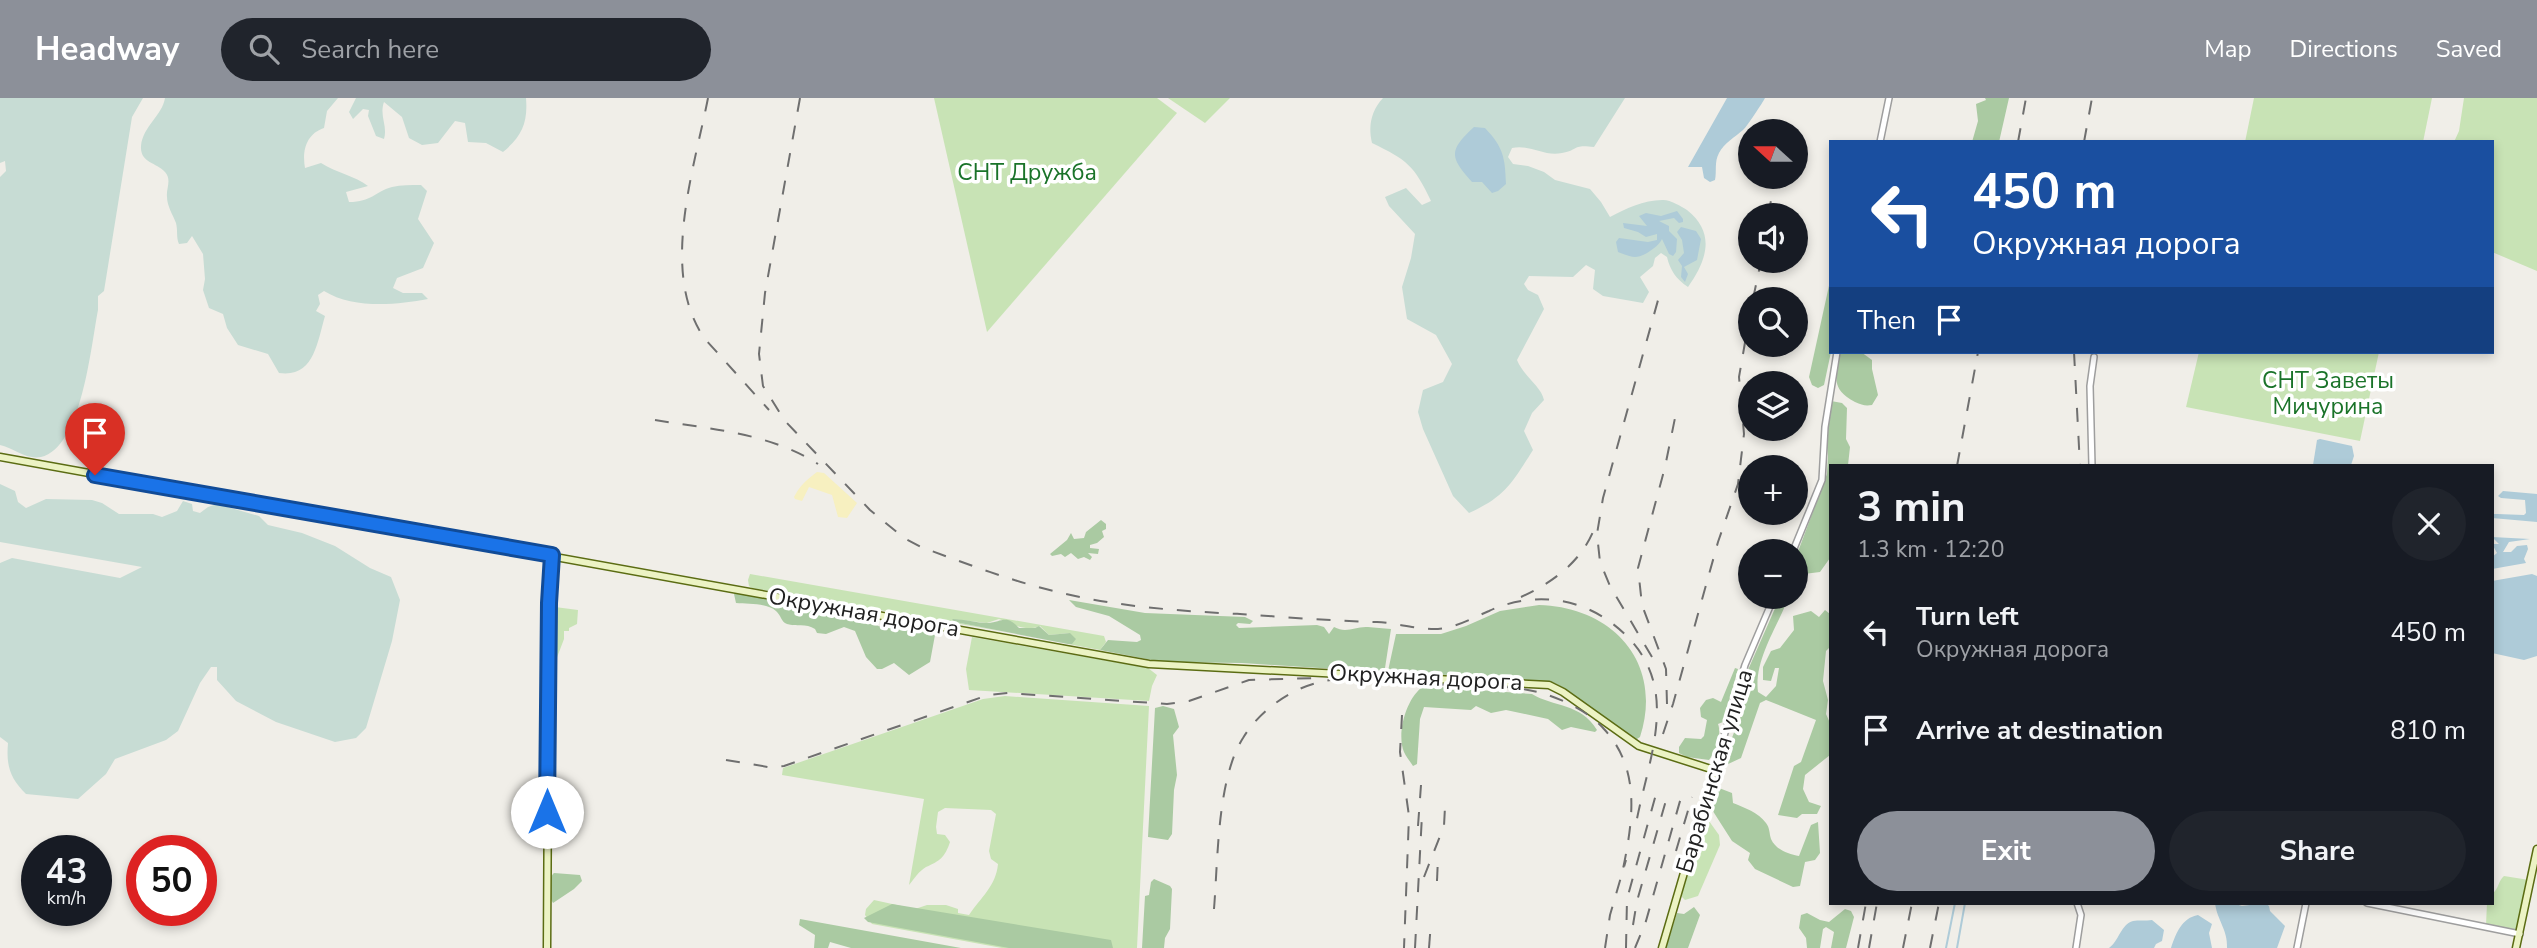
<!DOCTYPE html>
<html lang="en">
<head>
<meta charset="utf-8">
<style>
  body { margin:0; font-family:"Nunito Sans",sans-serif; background:#20242c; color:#f1f3f6; height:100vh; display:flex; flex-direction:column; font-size:26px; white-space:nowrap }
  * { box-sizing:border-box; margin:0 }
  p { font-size:23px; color:#9ea1a6 }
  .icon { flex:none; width:38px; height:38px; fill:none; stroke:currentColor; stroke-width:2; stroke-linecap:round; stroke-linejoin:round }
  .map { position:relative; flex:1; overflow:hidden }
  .sheet { position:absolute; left:1829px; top:366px; width:665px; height:441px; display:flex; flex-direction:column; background:#171b24; border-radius:0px; box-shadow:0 4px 10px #0003 }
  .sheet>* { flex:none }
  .top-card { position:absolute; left:1829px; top:42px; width:665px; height:214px; border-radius:0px; box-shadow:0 4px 10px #0003; background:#1a4fa0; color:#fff; overflow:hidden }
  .needle { width:46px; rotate:291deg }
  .fabs { position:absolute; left:1738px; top:21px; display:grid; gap:14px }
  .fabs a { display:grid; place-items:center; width:70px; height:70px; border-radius:50%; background:#171b24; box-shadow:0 4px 10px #0003; font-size:35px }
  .speed { position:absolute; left:21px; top:737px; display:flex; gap:14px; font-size:35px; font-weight:700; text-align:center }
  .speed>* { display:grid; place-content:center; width:91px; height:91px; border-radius:50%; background:#171b24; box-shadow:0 4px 10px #0003; line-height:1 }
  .speed small { font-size:18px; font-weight:400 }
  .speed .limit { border:10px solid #d22; background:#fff; color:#111 }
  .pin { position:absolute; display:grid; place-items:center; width:60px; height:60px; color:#fff; margin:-72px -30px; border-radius:50% 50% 50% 0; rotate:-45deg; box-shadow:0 0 7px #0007 }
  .pin .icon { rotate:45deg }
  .me { position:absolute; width:77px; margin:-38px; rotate:0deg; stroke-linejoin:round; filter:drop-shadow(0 0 5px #0008) }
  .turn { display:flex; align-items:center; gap:24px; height:147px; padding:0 28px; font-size:32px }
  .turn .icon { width:91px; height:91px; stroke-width:2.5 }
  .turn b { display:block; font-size:49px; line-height:60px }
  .then { display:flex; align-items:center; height:66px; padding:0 28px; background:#0003; gap:14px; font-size:26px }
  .round { display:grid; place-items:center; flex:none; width:74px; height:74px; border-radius:37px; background:#20242c }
  .summary { display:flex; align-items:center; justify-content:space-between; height:119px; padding:0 28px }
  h1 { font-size:42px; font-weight:700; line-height:52px }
  .button { display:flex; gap:14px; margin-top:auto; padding:14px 28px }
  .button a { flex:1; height:80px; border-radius:42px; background:#8c9099; color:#fff; font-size:28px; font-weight:700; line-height:80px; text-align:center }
  .button a+a { background:#20242c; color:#f1f3f6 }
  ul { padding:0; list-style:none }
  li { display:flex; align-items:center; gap:21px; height:98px; padding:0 28px }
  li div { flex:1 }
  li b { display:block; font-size:26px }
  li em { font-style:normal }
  header { display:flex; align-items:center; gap:42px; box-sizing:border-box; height:98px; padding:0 35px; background:#8c9099; color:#fff }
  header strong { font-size:33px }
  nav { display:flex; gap:38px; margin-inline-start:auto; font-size:24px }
  .search { width:490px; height:63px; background:#20242c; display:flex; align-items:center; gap:18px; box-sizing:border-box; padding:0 24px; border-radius:38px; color:#9ea1a6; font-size:26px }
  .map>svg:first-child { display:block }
  .grass { fill:#c8e3b5 }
  .forest { fill:#aacaa2 }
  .wetland { fill:#c7dcd4 }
  .sand { fill:#f7f0c0 }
  .water { fill:#aecbd8 }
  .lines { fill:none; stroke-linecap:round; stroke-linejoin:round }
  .stream { stroke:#aecbd8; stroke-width:2 }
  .tertiary-casing { stroke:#9e9e9e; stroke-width:8 }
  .secondary-casing { stroke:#5b6c13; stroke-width:9 }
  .tertiary { stroke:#fff; stroke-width:5 }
  .secondary { stroke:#ecf3c4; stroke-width:6 }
  .rail { stroke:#6f6f6f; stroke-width:2; stroke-dasharray:14 14; stroke-linecap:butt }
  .route-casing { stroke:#114b97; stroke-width:18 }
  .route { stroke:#1a73e8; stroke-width:12 }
  .labels { text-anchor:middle; stroke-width:7; stroke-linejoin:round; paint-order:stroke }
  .park-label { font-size:23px; fill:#1a7329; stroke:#fff }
  .street-label { font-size:23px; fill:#212121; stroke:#fff }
</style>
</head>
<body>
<header>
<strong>Headway</strong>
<div class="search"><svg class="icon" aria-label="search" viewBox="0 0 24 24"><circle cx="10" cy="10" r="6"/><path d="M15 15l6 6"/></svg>Search here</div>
<nav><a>Map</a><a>Directions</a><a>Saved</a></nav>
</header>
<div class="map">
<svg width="2537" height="850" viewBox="0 0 2537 850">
  <rect width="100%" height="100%" fill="#f0eee8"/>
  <g class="grass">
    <polygon points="934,0 1157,0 1177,15 987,234"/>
    <polygon points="1168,0 1230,0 1205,25"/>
    <polygon points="2254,0 2432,0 2423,44 2245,44"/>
    <polygon points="2464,0 2537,0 2537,173 2492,154 2492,44 2454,44 2459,33"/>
    <polygon points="2199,254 2379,254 2360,343 2186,309"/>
    <path d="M750,476L1104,538L1106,544L1100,552L1068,546H1072L1070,535L1049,537L1040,528C1026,534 1012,526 999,521L987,525L953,521L955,524L1012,535L752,490L749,488L748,482Z"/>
    <polygon points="555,509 578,512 577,526 569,530 569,533 564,533 564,541 556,562 552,560 553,514"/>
    <polygon points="972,539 1148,570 1157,577 1152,588 1149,603 969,592 966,571"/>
    <path d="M1005,598L1149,608L1137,850H1002L872,826L865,817L866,811L874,802L915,811L927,807H946L958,811V815L969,817C981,799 996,788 998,766L991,761L989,753L996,716L991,712L945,710L938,714L936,729L937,736L945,737L950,744C945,759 940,763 926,769C919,773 914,781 909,787L924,701L782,677L783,670L983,601Z"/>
    <polygon points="1706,723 1709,723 1719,737 1720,747 1698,798 1685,802 1682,799 1682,794"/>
    <path d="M2504,778L2529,782L2517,830L2515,832L2486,827L2487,805H2492V796C2499,791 2498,783 2504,778Z"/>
  </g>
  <g class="forest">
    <polygon points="1985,0 2009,0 1999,44 1972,44 1978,23 1976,6 1986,2"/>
    <polygon points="1830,183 1831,254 1824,287 1818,290 1812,287 1809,279"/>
    <path d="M1840,254H1861L1872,262V271L1878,297L1872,307C1865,308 1862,307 1855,304C1830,291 1836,278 1840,254Z"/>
    <polygon points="1831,303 1842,305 1847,310 1846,341 1850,349 1848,367 1830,368 1830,460 1820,474 1796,477 1796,459 1827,376 1828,358 1826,341"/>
    <polygon points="1101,422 1106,426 1106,431 1102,433 1104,439 1097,445 1090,447 1090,450 1099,451 1098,456 1088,455 1092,459 1090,462 1084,459 1078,461 1071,455 1065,459 1061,456 1052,458 1050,456 1067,442 1071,435 1074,441 1084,440 1086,434"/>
    <path d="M740,495L871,519L878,528L887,530L897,524L933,532L935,537L930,564L909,577L894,565L882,571H877L866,559L855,533L844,529L826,536L817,535L815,531C806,525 796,529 787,526C781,524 781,517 776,513C767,505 748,506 736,505L734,496Z"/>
    <path d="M1780,499L1795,500L1791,506L1785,508C1774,534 1754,565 1758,594L1766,599L1776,588L1779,570H1775L1771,583L1763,582V569L1771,553L1780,550L1794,532L1793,518L1811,513L1819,519L1825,512L1830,516V549L1826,553L1823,583L1828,602L1826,616L1830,625V657L1805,677L1803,691L1809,704L1821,708L1817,716H1802L1797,720L1778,717L1794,668L1801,664L1816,622L1766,602L1760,605L1741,660L1726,667L1723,663L1740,619L1736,607L1744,581Z"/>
    <path d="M1069,502L1145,515L1245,519L1253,523L1250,526L1238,525L1236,527L1239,530L1317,527L1324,529L1329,536L1334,529C1347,536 1355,528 1368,529C1375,530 1383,530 1391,531L1385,570L1380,574L1242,565L1162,564L1100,552L1108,542L1137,544L1141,542L1140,537L1109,518L1076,509Z"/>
    <path d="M1539,507C1613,509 1664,565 1640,639L1637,641C1621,639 1576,593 1552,584L1388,573L1396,536H1441L1466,528L1500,513Z"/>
    <path d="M953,521C964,521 977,525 988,525C1002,524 1006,516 1019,530H1035L1039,528L1049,537L1070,535L1076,541L1072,546H1068L955,524L952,522Z"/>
    <path d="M1735,570L1738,571L1723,624L1718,626C1722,637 1716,653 1709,662L1687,659L1679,655V649L1685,640L1701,641L1704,638L1707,622L1701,619L1700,610L1706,602L1713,600L1721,604Z"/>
    <path d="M1424,588L1532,596C1553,609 1581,605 1597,632L1595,634L1571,629L1562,632L1548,621L1506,612L1491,615L1476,608L1471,612L1424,609L1420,621L1417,666L1413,668C1410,663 1406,659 1404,654C1396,635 1407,598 1424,588Z"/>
    <polygon points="1163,608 1174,611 1179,629 1173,637 1177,677 1174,692 1172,736 1168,742 1148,739 1155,610"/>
    <path d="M1719,690L1732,695L1733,705C1745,710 1758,714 1766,725C1770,730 1769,735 1771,741C1776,752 1788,756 1799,758L1811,727L1818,724L1820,755L1815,762L1805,764L1800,788L1793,789L1755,771L1748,762L1750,755L1732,743L1709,707L1714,695Z"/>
    <path d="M554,775L580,777L582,783L574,791L553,805C548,798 548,780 554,775Z"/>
    <polygon points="1154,781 1170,788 1172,791 1170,831 1165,840 1164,850 1142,850 1145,798 1149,797 1151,784"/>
    <polygon points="892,806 1111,842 1113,850 1009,850 868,824 864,820"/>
    <polygon points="1694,809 1700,817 1688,850 1666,850 1677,815 1684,816"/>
    <polygon points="1845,811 1851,813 1854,819 1846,850 1831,850 1834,834 1826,829 1823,831 1820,850 1807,850 1806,840 1799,830 1801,817 1807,815 1820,822 1829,824"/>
    <polygon points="800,821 961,850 851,850 830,844 828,850 814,850 815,837 799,827"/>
  </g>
  <g class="wetland">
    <path d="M0,0H143L132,19L104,193L98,198V212C91,247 82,350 41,359C27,362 13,350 0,347V79L6,73L5,63L0,65Z"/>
    <path d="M165,0H338L327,13L324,30C306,36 302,53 305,70L321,65C337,75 355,78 368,88L346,94L349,104C372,104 374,94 392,89C401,87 411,87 421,87L427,93L418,121L434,145L423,170L397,180L393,190L403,195H422L428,201C396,207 353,211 324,193L318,197L320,206L316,213L325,218C317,245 314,280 279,275L268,256L238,247L227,230L223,216L209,210L203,192L205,181L203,156L192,138L187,145L179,146C176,139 178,133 176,125C173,117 167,108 167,99C166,90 172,82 165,74C156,64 140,65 141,48C143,28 162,18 165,0Z"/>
    <path d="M356,0H526C528,25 522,38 503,54L486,45L468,44L465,25L455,23L438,45L422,47L409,40L402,19L384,4C379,18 388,28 384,41L376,38L368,18L369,12L363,11L353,21L349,14Z"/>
    <path d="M1383,0H1625L1594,49C1572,46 1579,52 1562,55C1544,59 1530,46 1512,50L1508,59L1513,66L1528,68L1544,74L1555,82L1590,91L1601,104L1610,119C1625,111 1644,102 1662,102C1669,101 1681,108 1687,112C1716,135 1707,162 1688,189C1676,181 1670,172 1667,159L1661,155L1655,160L1653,168L1640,179L1649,194L1643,205L1603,198L1593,191L1595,172L1586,167L1573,179L1529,178L1524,186L1528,192L1538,197L1544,211L1517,262C1524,279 1541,288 1544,302L1532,315L1524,333L1533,352C1512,385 1505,399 1469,415L1453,398L1423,331L1418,314L1423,292L1443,284L1452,266L1436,237L1407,221L1402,189L1411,160L1415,136L1389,108L1385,99L1406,90L1422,107L1431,103C1414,67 1407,62 1372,45C1368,28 1371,13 1383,0Z"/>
    <path d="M0,386L15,393L18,404L26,410L46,401L92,402L102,405L119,416H153L162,419L177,413L183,403L192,406L193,413L200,415L208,409L217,406L259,418L268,427L302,435L335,448L370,470L391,479L400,502L392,543L366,630L356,640L335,644L276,624L236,603L217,582V569H211L200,585L178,633L166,642L115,661L106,676L78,701L26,696C10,680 6,668 8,645L0,639V465L12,460L120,480L142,469L0,444Z"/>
  </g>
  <path class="sand" d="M817,374L824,375L857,405L847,420L838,419L832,397L809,389L802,403L795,401L794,399C799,389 806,382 817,374Z"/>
  <g class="water">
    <path d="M1727,0H1765C1763,4 1746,30 1743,32C1735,39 1724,45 1719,55C1714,64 1717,73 1715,82L1710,84L1704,80L1702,69H1688Z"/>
    <path d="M1474,29L1485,30C1504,50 1505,60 1506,86L1498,93L1492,95L1482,84H1472C1450,59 1448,53 1474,29Z"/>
    <path d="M1677,113L1683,121V124L1679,125L1674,120L1659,123L1669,128V133L1677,141L1676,154L1673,158L1669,156L1662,141C1659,148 1644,159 1635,159C1630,159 1623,156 1618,154L1616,144L1619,140L1648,144L1657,142V136L1646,139L1638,134L1624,130L1623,125L1647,128L1639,118L1646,115L1661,118Z"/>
    <polygon points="1681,129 1696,133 1701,141 1697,162 1684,169 1688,176 1685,184 1681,179 1682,168 1678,162 1684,155 1682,142 1677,134"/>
    <polygon points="2320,341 2352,348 2354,358 2351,367 2313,367 2317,342"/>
    <polygon points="2503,393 2537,396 2537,424 2492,420 2494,416 2497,416 2524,417 2526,415 2525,402 2501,400 2498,398"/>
    <polygon points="2492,439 2530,441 2509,444 2503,454 2511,454 2517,448 2527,447 2528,451 2524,461 2526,465 2492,471 2492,459 2497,455 2492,446 2499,446"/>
    <polygon points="2532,476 2537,478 2537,558 2524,562 2492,555 2492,483"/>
    <path d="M2215,805H2232L2242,808L2265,805L2269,808L2270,813L2285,828L2277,850H2227C2228,832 2217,822 2215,805Z"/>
    <path d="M2198,817L2212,826L2209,835L2212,850H2171C2176,835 2182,820 2198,817Z"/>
    <path d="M2152,822L2164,832L2162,843L2156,846L2154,850H2109C2119,843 2121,826 2133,823C2138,822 2146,823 2152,822Z"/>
  </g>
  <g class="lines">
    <g class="stream">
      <polyline points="1946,850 1955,805"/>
      <polyline points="1957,850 1965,805"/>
    </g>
    <defs>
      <g id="tertiary">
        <polyline points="1880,44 1889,0"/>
        <polyline points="2092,368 2090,288 2094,259"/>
        <polyline points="1793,453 1822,382 1825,329 1837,254"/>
        <polyline points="1714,672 1745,567 1774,499"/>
        <polyline points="2367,805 2520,836"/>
        <polyline points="2076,850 2081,817 2077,805"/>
        <polyline points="2297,850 2306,805"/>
      </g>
      <g id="secondary">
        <polyline points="0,359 1149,566 1549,587 1563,594 1639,648 1714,672 1662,850"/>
        <polyline points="547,850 549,505 552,457"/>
        <polyline points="2516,850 2537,751"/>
      </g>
    </defs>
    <use href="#tertiary" class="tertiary-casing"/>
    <use href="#secondary" class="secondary-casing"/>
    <use href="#tertiary" class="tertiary"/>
    <use href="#secondary" class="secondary"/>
    <g class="rail">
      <path d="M708,0C694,72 659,176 705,241L769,312"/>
      <path d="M800,0L765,195L759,256L763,288L785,323L870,412L904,440L921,449C967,466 1014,484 1062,495C1120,509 1180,513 1240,516C1285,519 1331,523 1377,524C1396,525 1415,531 1434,531C1454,531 1472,520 1489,513C1530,494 1577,498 1613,526C1687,583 1648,657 1635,731"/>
      <polyline points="2018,44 2026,0"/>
      <polyline points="2084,44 2092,0"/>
      <polyline points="1768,117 1776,79"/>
      <polyline points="1753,201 1761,163"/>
      <polyline points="2074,254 2080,368"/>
      <path d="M655,322C710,331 770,335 818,366"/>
      <polyline points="1957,368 1978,254"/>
      <path d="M1521,499C1554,484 1584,462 1596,426"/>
      <polyline points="1652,559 1610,488 1600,464 1597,436 1603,400 1660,195"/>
      <polyline points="1667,606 1666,571 1642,507 1638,470 1665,369 1675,320"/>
      <polyline points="1402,617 1400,654 1409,718 1404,850"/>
      <polyline points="1663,636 1673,606 1718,444 1738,386 1744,336 1739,279 1750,216"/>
      <polyline points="726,662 768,669 784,668 988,597 1008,595 1167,606 1189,603 1249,582 1316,580"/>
      <polyline points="1418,728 1421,687"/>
      <polyline points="1676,753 1692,699"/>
      <polyline points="1424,779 1444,728 1445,709"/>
      <polyline points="1437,783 1438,759"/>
      <path d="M1214,811C1218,762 1217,681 1243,640C1258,615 1286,594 1313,586C1348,575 1388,583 1424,586C1463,588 1507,585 1545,596C1566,603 1589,614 1604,631C1641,671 1633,722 1623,771"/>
      <polyline points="1633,827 1637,803 1669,692"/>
      <polyline points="1415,850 1422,717"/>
      <polyline points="1429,850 1431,824"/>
      <polyline points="1605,850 1610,817 1626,762"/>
      <polyline points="1626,850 1627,801 1658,689"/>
      <polyline points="1635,850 1646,823 1682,696"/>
      <polyline points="1858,850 1866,805"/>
      <polyline points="1869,850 1877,805"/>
      <polyline points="1903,850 1912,805"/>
      <polyline points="1930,850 1939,805"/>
    </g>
  </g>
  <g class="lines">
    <defs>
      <polyline id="route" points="95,377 552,457 549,505 547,714"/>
    </defs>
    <use href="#route" class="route-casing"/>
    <use href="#route" class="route"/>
  </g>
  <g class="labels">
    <g class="park-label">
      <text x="1027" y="82">СНТ Дружба</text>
      <text x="2328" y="290">СНТ Заветы<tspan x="2328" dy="26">Мичурина</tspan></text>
    </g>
    <g class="street-label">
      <text transform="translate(864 514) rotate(10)" y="8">Окружная дорога</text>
      <text transform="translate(1426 579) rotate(3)" y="8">Окружная дорога</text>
      <text transform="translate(1714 673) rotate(-73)" y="8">Барабинская улица</text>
    </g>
  </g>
</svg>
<div class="fabs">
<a><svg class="needle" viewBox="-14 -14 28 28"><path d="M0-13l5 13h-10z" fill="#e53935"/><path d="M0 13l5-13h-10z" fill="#9ea1a6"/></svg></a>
<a><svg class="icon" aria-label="sound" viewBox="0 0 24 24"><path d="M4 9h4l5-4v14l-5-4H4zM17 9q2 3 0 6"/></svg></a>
<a><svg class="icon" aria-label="search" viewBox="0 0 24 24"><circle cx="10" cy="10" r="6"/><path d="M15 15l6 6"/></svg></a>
<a><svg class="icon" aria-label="layers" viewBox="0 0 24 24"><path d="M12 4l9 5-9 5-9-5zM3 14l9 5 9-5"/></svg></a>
<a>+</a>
<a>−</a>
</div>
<div class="speed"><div>43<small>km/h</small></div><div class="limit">50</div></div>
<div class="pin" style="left:95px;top:377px;background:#d93025"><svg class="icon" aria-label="arrive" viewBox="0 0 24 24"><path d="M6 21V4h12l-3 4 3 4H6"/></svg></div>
<svg class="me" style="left:547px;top:714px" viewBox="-20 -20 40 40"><circle r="19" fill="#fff"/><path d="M0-13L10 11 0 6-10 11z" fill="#1a73e8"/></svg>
<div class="top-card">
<div class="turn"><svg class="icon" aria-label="left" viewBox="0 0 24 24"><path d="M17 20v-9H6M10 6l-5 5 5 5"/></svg><div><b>450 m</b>Окружная дорога</div></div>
<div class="then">Then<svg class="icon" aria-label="arrive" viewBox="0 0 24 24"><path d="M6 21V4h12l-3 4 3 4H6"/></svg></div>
</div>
<section class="sheet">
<div class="summary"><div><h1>3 min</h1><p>1.3 km · 12:20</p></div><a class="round"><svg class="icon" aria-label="close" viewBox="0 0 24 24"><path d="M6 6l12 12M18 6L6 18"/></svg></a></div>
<ul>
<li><svg class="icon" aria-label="left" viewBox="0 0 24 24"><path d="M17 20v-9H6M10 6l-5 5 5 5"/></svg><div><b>Turn left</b><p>Окружная дорога</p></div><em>450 m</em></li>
<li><svg class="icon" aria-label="arrive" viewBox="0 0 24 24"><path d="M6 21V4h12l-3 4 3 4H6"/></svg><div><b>Arrive at destination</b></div><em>810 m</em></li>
</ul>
<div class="button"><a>Exit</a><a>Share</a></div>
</section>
</div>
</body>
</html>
